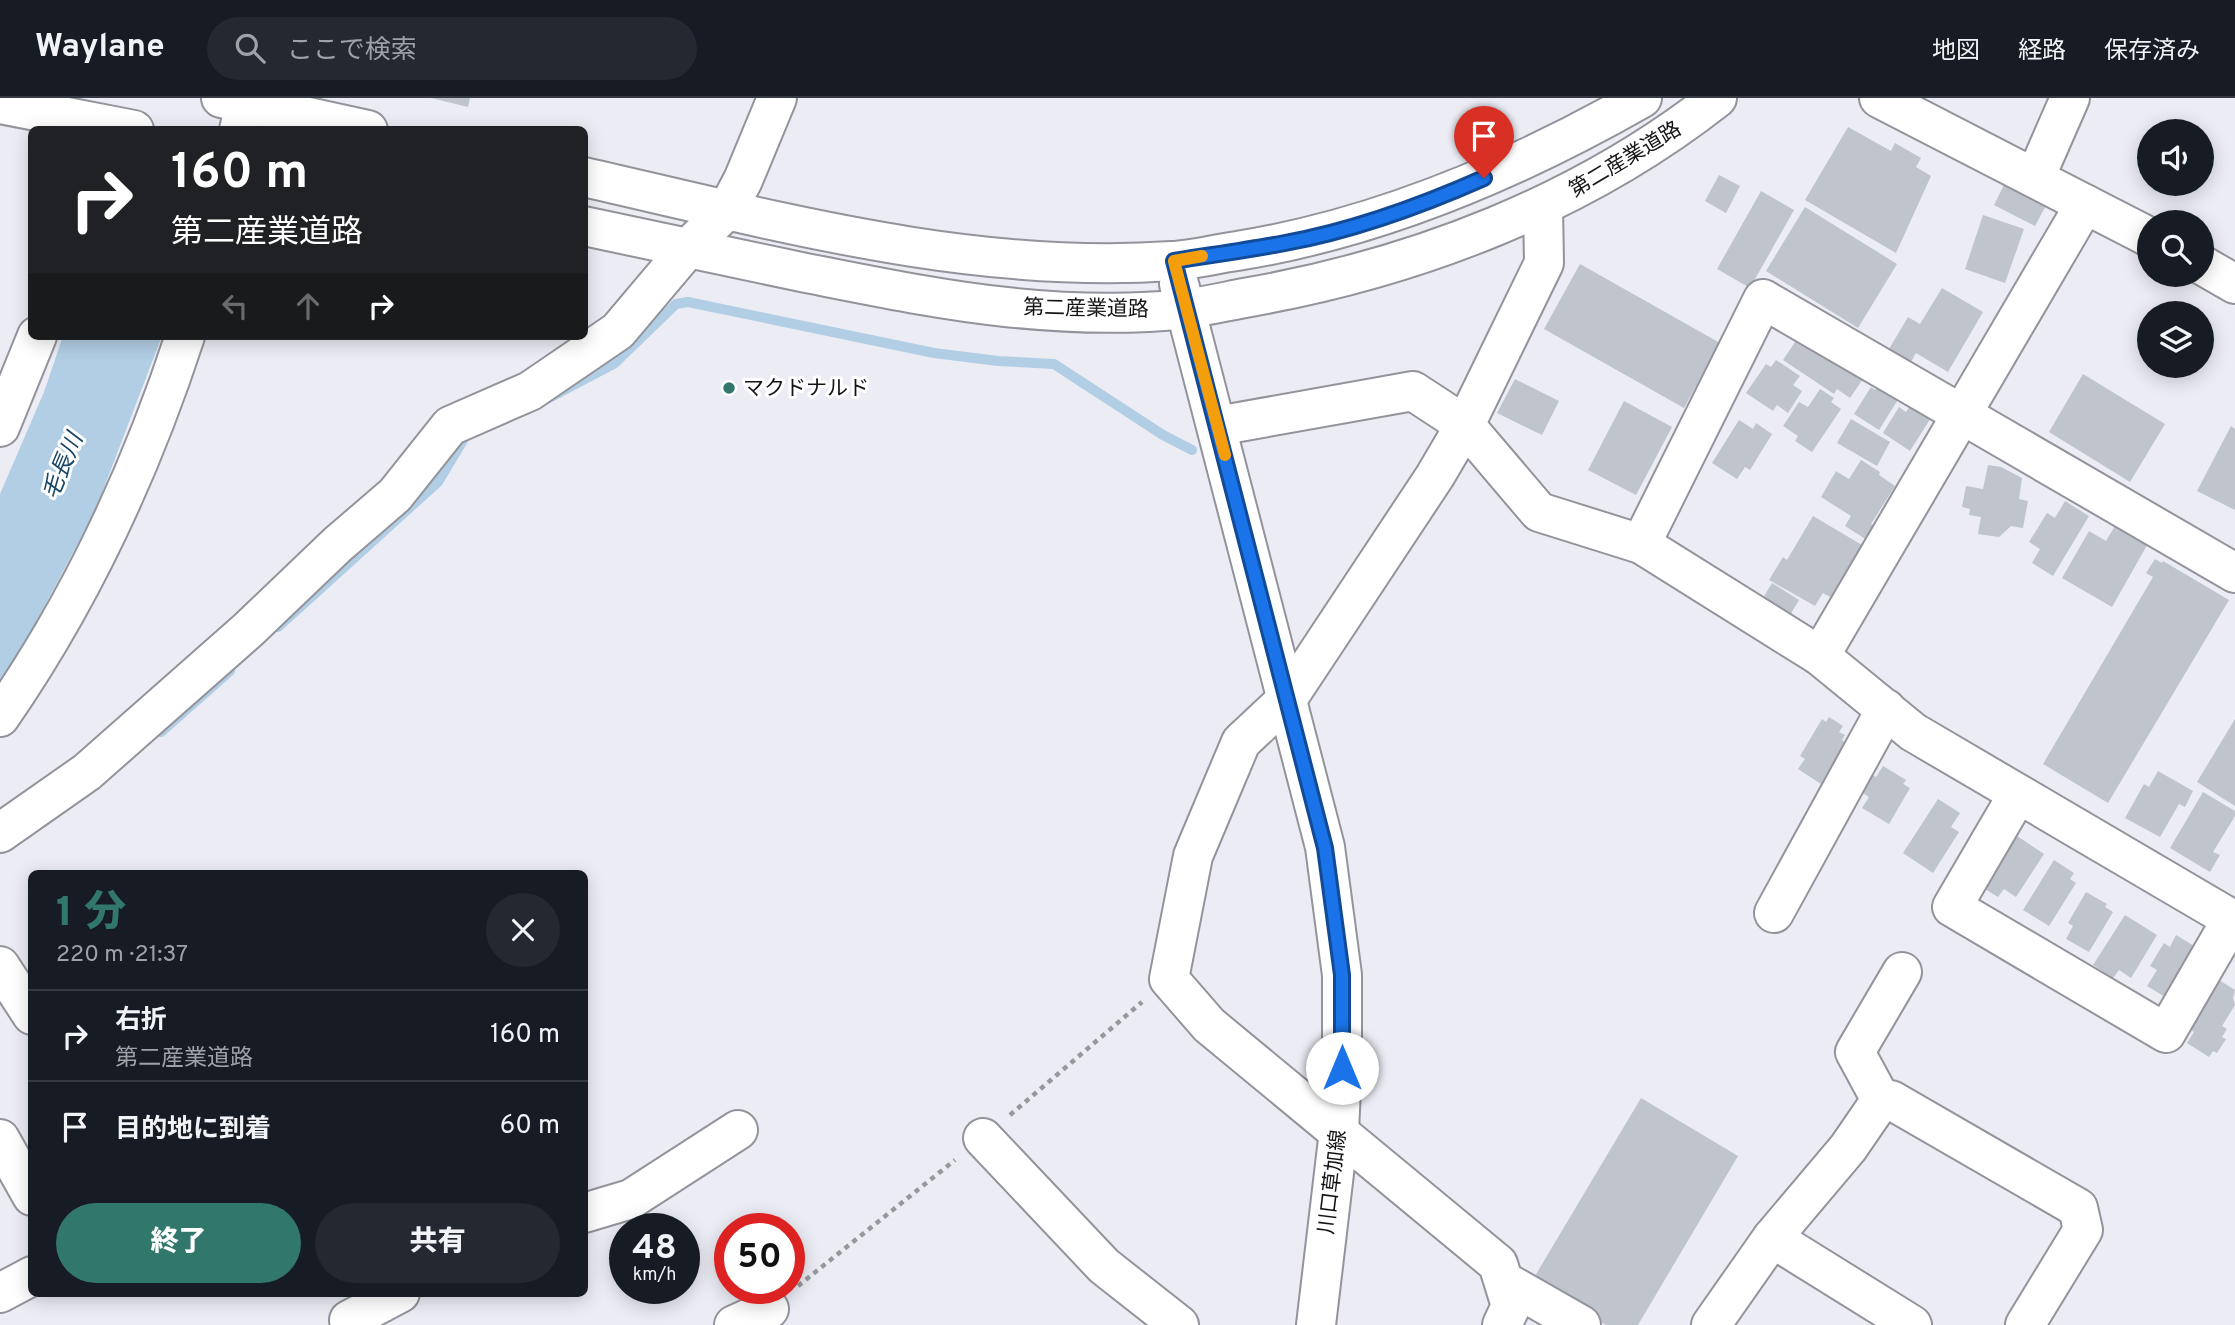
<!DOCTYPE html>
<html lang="ja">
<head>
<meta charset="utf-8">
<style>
  body { margin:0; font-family:Overpass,"Noto Sans JP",sans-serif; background:#242831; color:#f1f3f6; height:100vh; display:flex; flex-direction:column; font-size:26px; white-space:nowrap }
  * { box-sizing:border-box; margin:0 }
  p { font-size:23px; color:#9ea1a6 }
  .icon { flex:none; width:38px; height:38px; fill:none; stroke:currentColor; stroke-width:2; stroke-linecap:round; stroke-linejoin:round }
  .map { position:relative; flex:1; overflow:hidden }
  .sheet { position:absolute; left:28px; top:772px; width:560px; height:427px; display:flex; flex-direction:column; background:#171b24; border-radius:10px; box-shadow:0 4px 18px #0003 }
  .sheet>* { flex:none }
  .guide { position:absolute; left:28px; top:28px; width:560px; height:214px; border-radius:10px; box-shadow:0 4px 18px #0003; background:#202124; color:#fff; overflow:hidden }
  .buttons { position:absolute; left:2137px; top:21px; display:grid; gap:14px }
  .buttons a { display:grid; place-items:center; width:77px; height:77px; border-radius:50%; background:#171b24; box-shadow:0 4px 18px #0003; font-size:35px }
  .speed { position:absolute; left:609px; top:1115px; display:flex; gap:14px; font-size:35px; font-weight:700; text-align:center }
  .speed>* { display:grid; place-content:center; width:91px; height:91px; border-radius:50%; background:#171b24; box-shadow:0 4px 18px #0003; line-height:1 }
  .speed small { font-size:18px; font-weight:400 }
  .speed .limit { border:10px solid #d22; background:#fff; color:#111 }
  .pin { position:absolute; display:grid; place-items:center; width:60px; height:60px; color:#fff; margin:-72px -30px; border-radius:50% 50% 50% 0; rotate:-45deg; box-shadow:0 0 7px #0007 }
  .pin .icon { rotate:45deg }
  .me { position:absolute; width:77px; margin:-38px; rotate:0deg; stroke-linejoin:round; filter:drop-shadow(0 0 5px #0008) }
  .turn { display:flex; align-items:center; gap:24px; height:147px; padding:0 28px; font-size:32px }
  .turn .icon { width:91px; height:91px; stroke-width:2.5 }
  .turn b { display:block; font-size:49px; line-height:60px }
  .lanes { display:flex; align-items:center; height:66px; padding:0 28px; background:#0003; justify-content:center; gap:35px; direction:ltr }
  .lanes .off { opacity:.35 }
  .round { display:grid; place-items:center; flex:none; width:74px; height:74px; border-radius:37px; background:#242831 }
  .overview { display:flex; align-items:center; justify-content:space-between; height:119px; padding:0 28px }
  h1 { font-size:42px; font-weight:800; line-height:52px; color:#31776c }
  .primary-button { display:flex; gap:14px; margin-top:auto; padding:14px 28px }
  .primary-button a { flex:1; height:80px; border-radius:42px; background:#31776c; color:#fff; font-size:28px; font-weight:800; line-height:80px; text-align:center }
  .primary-button a+a { background:#242831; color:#f1f3f6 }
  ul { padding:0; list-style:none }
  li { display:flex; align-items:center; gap:21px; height:91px; padding:0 28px; border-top:2px solid #363941 }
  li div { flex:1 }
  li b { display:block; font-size:26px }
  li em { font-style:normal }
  header { display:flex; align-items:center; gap:42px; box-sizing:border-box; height:98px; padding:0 35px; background:#171b24; border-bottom:2px solid #363941 }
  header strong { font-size:33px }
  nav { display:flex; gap:38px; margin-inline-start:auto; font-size:24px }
  .search { width:490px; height:63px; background:#242831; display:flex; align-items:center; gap:18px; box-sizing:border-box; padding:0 24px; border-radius:38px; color:#9ea1a6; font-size:26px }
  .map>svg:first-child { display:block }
  .water { fill:#b2cee5 }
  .pier { fill:#ececf5 }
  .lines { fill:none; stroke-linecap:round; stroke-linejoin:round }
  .stream { stroke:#b2cee5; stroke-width:10 }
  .building { fill:#c0c4cc }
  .minor-casing { stroke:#93939b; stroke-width:42 }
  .major-casing { stroke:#93939b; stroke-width:42 }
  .path { stroke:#97979e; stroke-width:4.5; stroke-dasharray:5 5; stroke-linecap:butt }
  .minor { stroke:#fff; stroke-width:38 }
  .major { stroke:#fff; stroke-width:38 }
  .route-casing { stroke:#114b97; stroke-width:18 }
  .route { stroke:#1a73e8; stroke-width:12 }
  .slow { stroke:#f59e0b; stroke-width:12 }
  .poi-dot { fill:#31776c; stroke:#fff; stroke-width:2.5 }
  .labels { text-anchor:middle; stroke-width:6; stroke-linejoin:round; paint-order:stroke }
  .street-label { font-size:21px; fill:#141417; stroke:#fff }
  .poi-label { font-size:21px; fill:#141417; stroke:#fff; text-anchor:start }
  .water-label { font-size:23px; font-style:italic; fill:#174566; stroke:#fff }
</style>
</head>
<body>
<header>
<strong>Waylane</strong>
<div class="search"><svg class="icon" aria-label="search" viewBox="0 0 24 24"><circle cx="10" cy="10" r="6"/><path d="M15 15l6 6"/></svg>ここで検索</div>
<nav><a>地図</a><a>経路</a><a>保存済み</a></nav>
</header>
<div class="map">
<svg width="2235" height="1227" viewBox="0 0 2235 1227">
  <rect width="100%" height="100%" fill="#ececf5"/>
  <polygon class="water" points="63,238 162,238 95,413 26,543 0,583 0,396 44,294"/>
  <polygon class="pier" points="118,0 216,0 209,32 111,31"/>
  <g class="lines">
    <g class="stream">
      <polyline points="547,301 615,265 676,206 688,204 934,255 998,263 1054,266 1163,337 1192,352"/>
      <polyline points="278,529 438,384 468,334"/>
      <polyline points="161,634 230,573"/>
    </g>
  </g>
  <g class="building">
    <polygon points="431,0 470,0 468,9"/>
    <polygon points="1848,29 1891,53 1895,45 1921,60 1916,69 1931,78 1896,155 1805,102"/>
    <polygon points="1719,77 1740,88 1726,115 1705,103"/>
    <polygon points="2007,81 2051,98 2035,128 1994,107"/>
    <polygon points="1761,93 1794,112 1750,190 1717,171"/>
    <polygon points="1805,109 1897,166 1858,230 1766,173"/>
    <polygon points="1983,117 2024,131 2005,185 1965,171"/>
    <polygon points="1580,166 1720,245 1684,310 1544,231"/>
    <polygon points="1942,190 1983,214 1948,274 1916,255 1911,264 1889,251 1908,219 1920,226"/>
    <polygon points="1803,232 1867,275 1850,300 1837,291 1834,296 1783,262"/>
    <polygon points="1776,262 1800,278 1793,287 1802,293 1788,315 1777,307 1773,313 1746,295 1766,266 1771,269"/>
    <polygon points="2083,276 2165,326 2130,384 2049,334"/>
    <polygon points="1884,279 1904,292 1879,332 1854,316 1871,289 1875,292"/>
    <polygon points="1515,281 1559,303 1542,337 1497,315"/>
    <polygon points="1820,291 1834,300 1831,304 1841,311 1812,354 1795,343 1798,338 1783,328 1799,304 1808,309"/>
    <polygon points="1914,302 1934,315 1910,353 1883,335 1899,309 1906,314"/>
    <polygon points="1624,303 1672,329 1636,397 1588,372"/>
    <polygon points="1851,321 1890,344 1877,368 1837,345"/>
    <polygon points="1739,322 1753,331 1756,325 1772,336 1750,372 1745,369 1737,381 1712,365"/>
    <polygon points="2231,328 2235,331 2235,412 2197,393"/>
    <polygon points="1861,362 1880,374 1879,377 1895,388 1871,426 1875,428 1867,442 1845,428 1851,418 1821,399 1836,373 1849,381"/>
    <polygon points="1988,367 2001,369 2022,380 2019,401 2028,403 2023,430 2011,428 1999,439 1978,436 1981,419 1969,417 1970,411 1962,409 1966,388 1983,391"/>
    <polygon points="2065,403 2089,418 2053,478 2032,465 2040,451 2029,444 2047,415 2055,420"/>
    <polygon points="1813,418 1862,447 1832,500 1823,495 1815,508 1769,482 1783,459 1787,462"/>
    <polygon points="2118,423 2150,442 2112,509 2062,480 2089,433 2106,443"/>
    <polygon points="2155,461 2162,465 2163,463 2229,502 2108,705 2043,666 2153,479 2146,475"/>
    <polygon points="1772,485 1799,502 1790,517 1763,500"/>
    <polygon points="1829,619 1843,628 1839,634 1845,637 1842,642 1846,645 1821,686 1798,671 1805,661 1800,658 1822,621 1826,624"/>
    <polygon points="2235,621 2235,708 2197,684"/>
    <polygon points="1883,668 1906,682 1903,686 1910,690 1889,726 1862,710 1869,699 1861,694 1871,676 1876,679"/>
    <polygon points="2158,673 2193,693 2185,709 2179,706 2160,739 2125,720 2144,686 2149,689"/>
    <polygon points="2203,694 2235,713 2235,718 2213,754 2220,757 2210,774 2170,750"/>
    <polygon points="1938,701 1960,715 1951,729 1959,734 1933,775 1903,755"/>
    <polygon points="2014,736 2044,756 2016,799 2004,791 1998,799 1980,788"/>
    <polygon points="2054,762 2074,775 2070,781 2076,785 2049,828 2023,812"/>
    <polygon points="2086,794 2107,806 2105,809 2113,814 2089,854 2066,841 2073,828 2068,825"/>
    <polygon points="2125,817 2157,837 2131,880 2119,872 2113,880 2093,867"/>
    <polygon points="2176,837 2196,849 2172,903 2147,888 2157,872 2150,868 2164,845 2170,849"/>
    <polygon points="2219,882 2235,892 2233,900 2235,907 2222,928 2227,931 2222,939 2226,941 2217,955 2213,953 2209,959 2187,945 2194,934 2190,931"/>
    <polygon points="1641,1000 1738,1058 1638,1227 1606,1227 1532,1183"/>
  </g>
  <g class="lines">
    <defs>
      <g id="minor">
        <polyline points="1879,0 2149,139"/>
        <polyline points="239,32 246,0"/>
        <polyline points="2035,80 2070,0"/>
        <polyline points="2202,167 2235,186"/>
        <polyline points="1217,328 1413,293 1465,327 1539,414 1641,446 1820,558 1913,634 2235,823"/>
        <polyline points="0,329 37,238"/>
        <polyline points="1641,446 1763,201 2235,475"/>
        <polyline points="1820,558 2085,106"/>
        <path d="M0,619C81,502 141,373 185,238"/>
        <polyline points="2018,696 1952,809 2166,935 2232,821"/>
        <polyline points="0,735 87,674 248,532 338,446 395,397 450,328 530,293 618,233 688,150 727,112 743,82 777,0"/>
        <polyline points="1774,815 1886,611"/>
        <polyline points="0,868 32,917"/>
        <polyline points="1881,1002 1891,1002 2078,1110 2083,1132 2025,1227"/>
        <polyline points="983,1040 1104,1168 1179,1227"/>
        <polyline points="0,1041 32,1098"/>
        <polyline points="584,1115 631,1101 738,1032"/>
        <polyline points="1772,1140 1912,1227"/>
        <polyline points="1504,1183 1581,1227"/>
        <polyline points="0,1195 32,1178"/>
        <polyline points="349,1222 400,1195"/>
        <polyline points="734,1227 769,1211"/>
        <polyline points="1502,1227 1511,1208 1498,1166 1209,927 1169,881 1193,758 1241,644 1288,600 1435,378 1465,327 1544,165 1543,109"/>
        <polyline points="1711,1227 1772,1140 1848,1050 1881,1002 1855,954 1902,874"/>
      </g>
      <g id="major">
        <polyline points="221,0 368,32"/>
        <polyline points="0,6 134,32"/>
        <path d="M584,79C777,123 972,177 1172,163C1193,162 1215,156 1237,153C1381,130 1516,72 1642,0"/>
        <path d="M584,128C658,144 732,159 806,175C873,188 939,202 1006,209C1062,215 1129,217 1185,211C1207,208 1228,203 1250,199C1418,169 1582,106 1717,0"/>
        <polyline points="1179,186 1325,749 1342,877 1342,970 1339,1033 1316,1227"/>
      </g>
    </defs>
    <use href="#minor" class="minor-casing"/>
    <use href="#major" class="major-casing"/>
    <g class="path">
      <polyline points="1010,1017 1142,904"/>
      <polyline points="798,1188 955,1062"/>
    </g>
    <use href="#minor" class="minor"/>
    <use href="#major" class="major"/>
  </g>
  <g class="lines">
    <defs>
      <path id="route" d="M1342,970V877L1325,750L1174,163C1211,157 1248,152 1285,145C1351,133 1423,107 1484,80"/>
    </defs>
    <use href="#route" class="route-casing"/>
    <use href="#route" class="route"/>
    <polyline class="slow" points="1202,158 1174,163 1225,357"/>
  </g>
  <circle class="poi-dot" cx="729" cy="290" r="7"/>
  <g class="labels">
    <g class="street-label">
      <text transform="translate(1625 61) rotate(-31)" y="7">第二産業道路</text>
      <text transform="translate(1086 210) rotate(1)" y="7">第二産業道路</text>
      <text transform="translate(1332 1084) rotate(-83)" y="7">川口草加線</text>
    </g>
    <g class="poi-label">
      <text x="743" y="297">マクドナルド</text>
    </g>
    <g class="water-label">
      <text transform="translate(62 368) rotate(-67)" y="8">毛長川</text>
    </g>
  </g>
</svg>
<div class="buttons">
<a><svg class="icon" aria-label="sound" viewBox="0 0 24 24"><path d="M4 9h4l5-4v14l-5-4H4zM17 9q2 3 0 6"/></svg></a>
<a><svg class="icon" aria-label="search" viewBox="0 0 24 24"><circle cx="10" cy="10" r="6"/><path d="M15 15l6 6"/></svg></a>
<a><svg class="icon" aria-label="layers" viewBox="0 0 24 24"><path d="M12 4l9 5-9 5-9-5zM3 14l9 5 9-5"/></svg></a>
</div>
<div class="speed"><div>48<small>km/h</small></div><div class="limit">50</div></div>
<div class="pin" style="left:1484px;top:80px;background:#d93025"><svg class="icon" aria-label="arrive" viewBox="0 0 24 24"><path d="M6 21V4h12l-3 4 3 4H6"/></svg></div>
<svg class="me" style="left:1342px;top:970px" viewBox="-20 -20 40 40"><circle r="19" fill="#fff"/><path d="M0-13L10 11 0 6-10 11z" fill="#1a73e8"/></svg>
<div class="guide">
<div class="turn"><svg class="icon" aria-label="right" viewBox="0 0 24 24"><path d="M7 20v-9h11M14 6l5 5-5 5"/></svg><div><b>160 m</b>第二産業道路</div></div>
<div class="lanes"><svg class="icon off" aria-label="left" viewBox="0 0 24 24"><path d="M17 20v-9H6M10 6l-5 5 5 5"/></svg><svg class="icon off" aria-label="ahead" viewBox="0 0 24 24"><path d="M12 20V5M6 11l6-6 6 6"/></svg><svg class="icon" aria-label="right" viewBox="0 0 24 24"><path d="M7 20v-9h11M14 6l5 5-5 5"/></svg></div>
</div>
<section class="sheet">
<div class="overview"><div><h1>1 分</h1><p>220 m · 21:37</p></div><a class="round"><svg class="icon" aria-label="close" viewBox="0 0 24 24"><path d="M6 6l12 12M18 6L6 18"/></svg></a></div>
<ul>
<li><svg class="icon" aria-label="right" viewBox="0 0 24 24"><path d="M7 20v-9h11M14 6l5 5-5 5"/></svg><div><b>右折</b><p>第二産業道路</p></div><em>160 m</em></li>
<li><svg class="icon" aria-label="arrive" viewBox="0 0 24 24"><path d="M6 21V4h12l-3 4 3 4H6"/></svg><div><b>目的地に到着</b></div><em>60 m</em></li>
</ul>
<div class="primary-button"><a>終了</a><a>共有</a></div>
</section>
</div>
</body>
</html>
